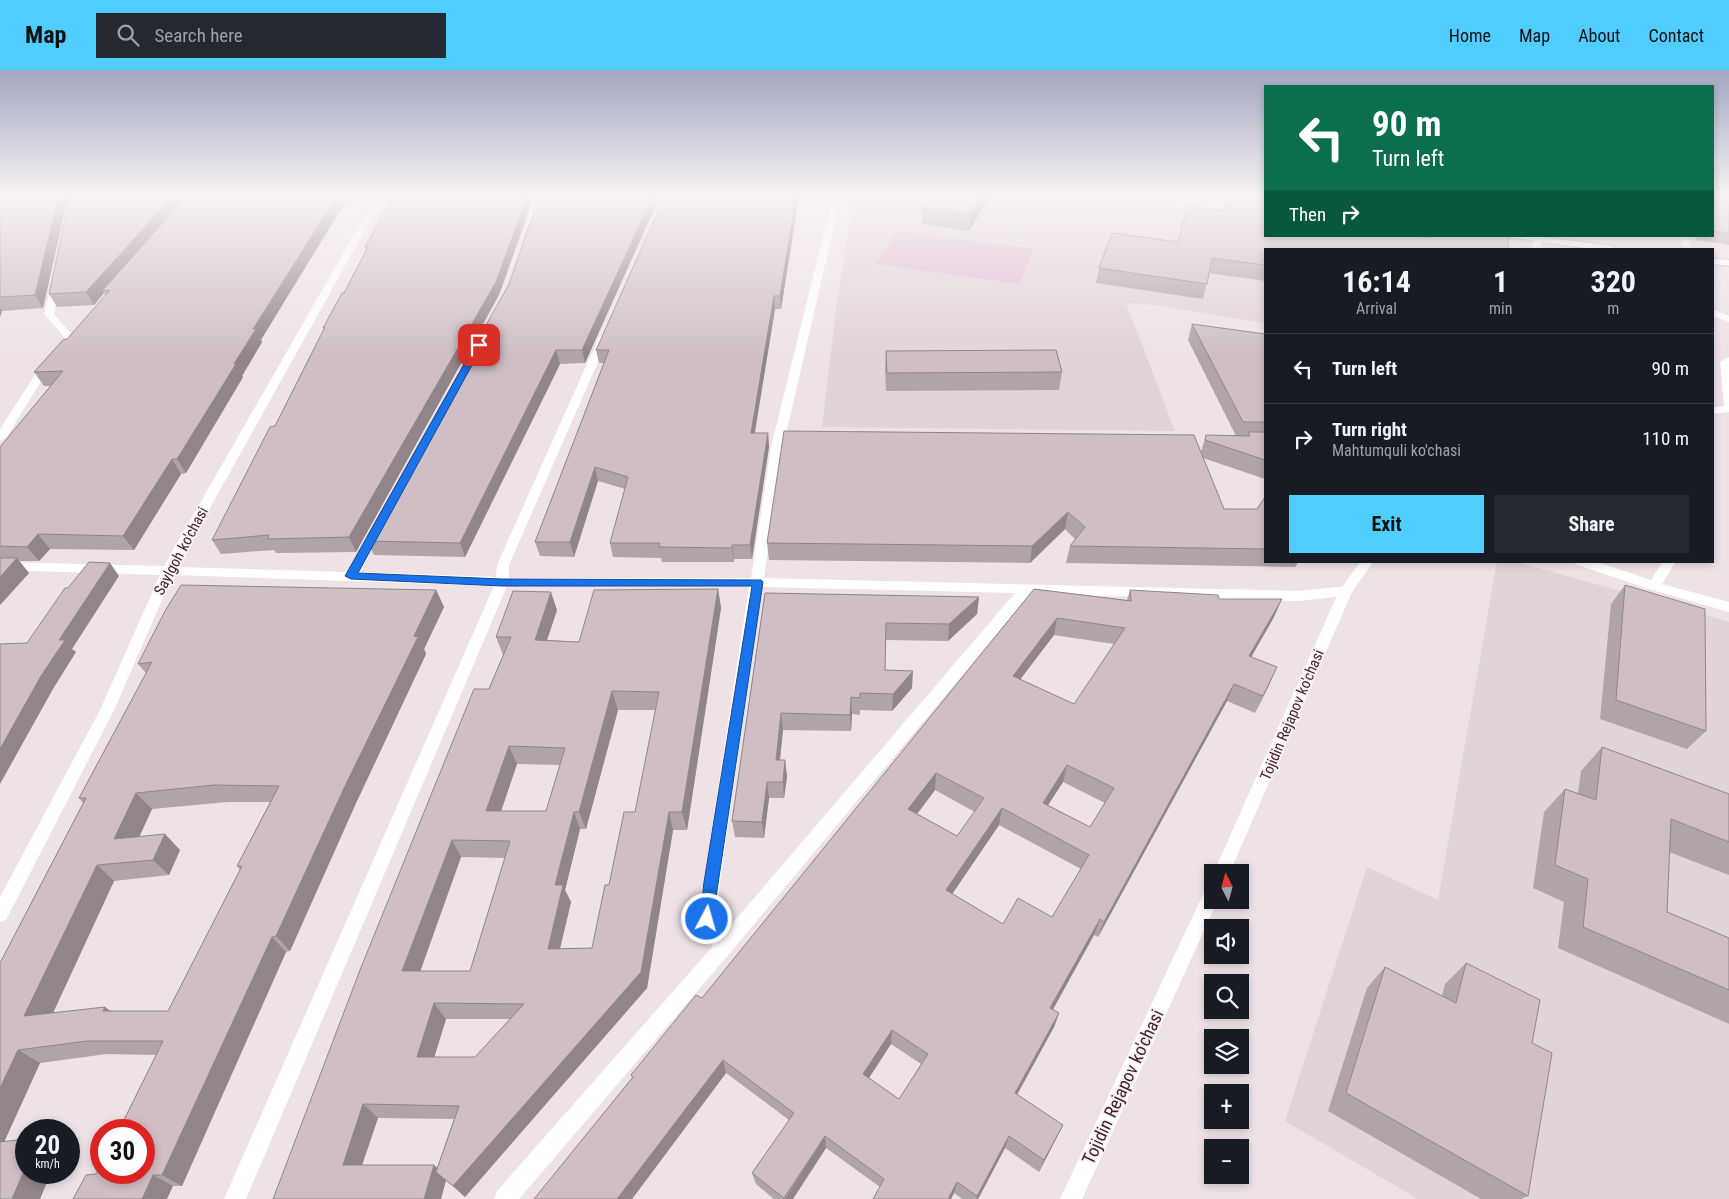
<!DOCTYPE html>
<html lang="en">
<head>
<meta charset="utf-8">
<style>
  body { margin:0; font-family:"Roboto Condensed",sans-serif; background:#242831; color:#f1f3f6; height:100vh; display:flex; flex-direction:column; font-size:19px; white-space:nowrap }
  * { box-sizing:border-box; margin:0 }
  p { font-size:16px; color:#9ea1a6 }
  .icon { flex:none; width:28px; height:28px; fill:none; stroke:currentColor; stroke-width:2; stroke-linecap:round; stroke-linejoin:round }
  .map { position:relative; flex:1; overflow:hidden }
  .sheet { position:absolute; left:1264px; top:178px; width:450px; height:315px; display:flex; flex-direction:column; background:#171b24; border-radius:0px; box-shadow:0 2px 8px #0003 }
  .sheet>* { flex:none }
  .guide { position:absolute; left:1264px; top:15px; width:450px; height:152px; border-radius:0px; box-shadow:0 2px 8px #0003; background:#0b6e4f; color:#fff; overflow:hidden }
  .needle { width:32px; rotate:354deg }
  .controls { position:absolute; left:1204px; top:794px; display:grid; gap:10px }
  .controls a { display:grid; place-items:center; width:45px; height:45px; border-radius:0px; background:#171b24; box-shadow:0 2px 8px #0003; font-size:25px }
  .speed { position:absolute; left:15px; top:1049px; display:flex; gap:10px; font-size:25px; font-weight:700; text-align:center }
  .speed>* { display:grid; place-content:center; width:65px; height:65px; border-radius:50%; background:#171b24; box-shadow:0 2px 8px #0003; line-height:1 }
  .speed small { font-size:12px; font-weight:400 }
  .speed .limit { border:8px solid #d22; background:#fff; color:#111 }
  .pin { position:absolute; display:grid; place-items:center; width:42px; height:42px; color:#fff; margin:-21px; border-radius:10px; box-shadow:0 2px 8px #0006 }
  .me { position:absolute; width:55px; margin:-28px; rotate:6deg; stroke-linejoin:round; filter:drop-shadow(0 0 4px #0008) }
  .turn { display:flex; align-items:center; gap:18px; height:105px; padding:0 25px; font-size:22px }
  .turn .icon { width:65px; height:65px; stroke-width:2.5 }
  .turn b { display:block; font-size:35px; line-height:42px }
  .then { display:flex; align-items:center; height:48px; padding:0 25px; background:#0003; gap:10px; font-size:19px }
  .eta { display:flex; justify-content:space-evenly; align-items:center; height:85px; text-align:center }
  .eta b { font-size:30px; font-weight:700; line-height:35px }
  .primary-button { display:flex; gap:10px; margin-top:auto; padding:10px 25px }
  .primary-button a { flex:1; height:58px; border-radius:0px; background:#4fcdff; color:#111; font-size:20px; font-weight:700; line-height:58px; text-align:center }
  .primary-button a+a { background:#242831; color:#f1f3f6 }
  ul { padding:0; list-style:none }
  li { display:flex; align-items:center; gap:15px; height:70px; padding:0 25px; border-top:1px solid #363941 }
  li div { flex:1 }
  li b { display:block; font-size:19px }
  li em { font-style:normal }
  header { display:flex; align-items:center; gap:30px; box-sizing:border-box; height:70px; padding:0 25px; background:#4fcdff; color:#111 }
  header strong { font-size:24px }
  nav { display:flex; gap:28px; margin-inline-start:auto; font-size:18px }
  .search { width:350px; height:45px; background:#242831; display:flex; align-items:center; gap:12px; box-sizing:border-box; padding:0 18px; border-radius:0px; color:#9ea1a6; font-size:19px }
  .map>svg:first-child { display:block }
  .built { fill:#e2d3d9 }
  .green { fill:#e2b8d5 }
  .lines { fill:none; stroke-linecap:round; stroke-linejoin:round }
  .secondary-casing { stroke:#cfb4bd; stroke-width:2 }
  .minor { fill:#fff; fill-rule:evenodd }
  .tertiary { fill:#fff; fill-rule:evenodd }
  .secondary { fill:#fff; fill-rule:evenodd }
  .wall { fill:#b2a3a9; fill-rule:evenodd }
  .shaded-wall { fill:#91858a }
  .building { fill:#cfbec5; stroke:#91858a; fill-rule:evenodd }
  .route { fill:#1a73e8; stroke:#114b97 }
  .labels { text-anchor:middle; stroke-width:4; stroke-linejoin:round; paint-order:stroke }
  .street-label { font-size:15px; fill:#411f27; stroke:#faf3f6 }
  .near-street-label { font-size:18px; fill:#411f27; stroke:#faf3f6 }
</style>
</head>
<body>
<header>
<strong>Map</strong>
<div class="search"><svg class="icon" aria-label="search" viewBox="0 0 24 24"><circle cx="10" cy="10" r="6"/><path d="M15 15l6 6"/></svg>Search here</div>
<nav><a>Home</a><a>Map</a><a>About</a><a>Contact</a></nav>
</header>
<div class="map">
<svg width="1729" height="1129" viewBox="0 0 1729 1129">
  <rect width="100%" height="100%" fill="#eee2e7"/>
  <g class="built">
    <polygon points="854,126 1087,126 1265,149 1265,253 1156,235 1126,233 1175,361 822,357 837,232"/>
    <polygon points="1497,491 1514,491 1729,552 1729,1129 1418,1129 1285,1051 1367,797 1438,830"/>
  </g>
  <polygon class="green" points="898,161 1034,179 1019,214 875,194"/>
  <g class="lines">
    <defs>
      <g id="secondary">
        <polygon points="1209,126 1234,126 1265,131 1265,135"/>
        <polygon points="1510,166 1535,166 1613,176 1617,179 1592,179 1514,168"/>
        <polygon points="1712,188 1729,190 1729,196 1712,194"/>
      </g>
    </defs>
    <use href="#secondary" class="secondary-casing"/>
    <g class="minor">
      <path d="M376,126H384L177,497L347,502L371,458L377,454L383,458L360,502L496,507L497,495L599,267L604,264L609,267L509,495V508H751L771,377L833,126H841L783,377L764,508L1298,521L1346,516L1351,518L1353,521L1351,524L1346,526L1298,531L1030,524L730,883L519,1129H494L497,1121L713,876L698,849L749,516H507L246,1129H224L494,516L173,505L114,640L6,850L0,852V827L100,640L160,505L0,500V492L164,496ZM762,517L1015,523L725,862L716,848L720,812Z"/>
      <polygon points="534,126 542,126 535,154 531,156 527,154"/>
      <polygon points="1679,166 1687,166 1693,179 1685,179"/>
      <polygon points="56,210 60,213 54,244 76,269 45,305 6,368 0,371 0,359 36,303 66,269 44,244 52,213"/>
      <polygon points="1712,239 1729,246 1729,252 1712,246"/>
      <polygon points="1729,287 1729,342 1712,344 1712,338 1724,336 1720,292"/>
      <polygon points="1574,491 1594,491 1651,510 1663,491 1676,491 1662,514 1729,532 1729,542 1649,519 1575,494"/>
    </g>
    <g class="tertiary">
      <polygon points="1535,167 1542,169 1540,179 1532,179"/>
      <polygon points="1361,491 1374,491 1352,522 1230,802 1214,802 1339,521"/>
      <polygon points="1212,816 1212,830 1218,830 1082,1129 1060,1129 1206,818"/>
    </g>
    <use href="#secondary" class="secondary"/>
  </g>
  <g class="wall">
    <polygon points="0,126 68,126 43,238 2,241 0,247"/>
    <polygon points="70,126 261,270 262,272 242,306 243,307 186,403 181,404 134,480 50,479 39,491 18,491 29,503 0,535 0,377 51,316 44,316 34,302 67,269 105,226 104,223 94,235 57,237 49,224"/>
    <polygon points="538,126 660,126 585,293 560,294 465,487 374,485 367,471 368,469 367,467 509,214 536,136"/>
    <polygon points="799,126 781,239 775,239 755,363 768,363 769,377 752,489 734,489 734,492 662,492 661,488 613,487 610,473 625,419 598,411 574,487 540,486 535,472 604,293 599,293 596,280"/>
    <polygon points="1226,126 1265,126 1265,166 1423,167 1423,166 1509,166 1265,179 1265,211 1209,203 1203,229 1096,213 1099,198 1178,172 1224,141"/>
    <polygon points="1712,126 1729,126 1729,175 1697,170 1695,166 1712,166"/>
    <polygon points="989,128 969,161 922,154 922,138"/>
    <polygon points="527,146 499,225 356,482 276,483 274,480 221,484 212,470 275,356 324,260 323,258 344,223 366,180 365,177"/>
    <polygon points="1192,254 1265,264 1265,409 1203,388 1224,439 1257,439 1265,427 1265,491 1299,491 1295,497 1066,493 1070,476 1075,469 1065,459 1030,493 769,490 767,473 1201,382 1206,365 1236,366 1188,270"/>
    <polygon points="886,281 1062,302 1059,320 886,321 885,299"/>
    <polygon points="1625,515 1706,661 1687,679 1600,649 1611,534"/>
    <path d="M718,519L721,538L687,760H673L647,918L465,1127L446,1110L441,1129H273L503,585L496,567L557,540L547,570L579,572ZM618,640H656L635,742L609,815L592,878L560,879L571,832L565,820L580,759H586ZM517,694L560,695L546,741H501ZM461,787L505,788L470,901H420ZM446,949H510L475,987H434ZM378,1048L454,1049L437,1098L434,1095H362Z"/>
    <path d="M1034,519L1127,530L1130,520L1219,529L1274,547L1251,587L1269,615L1255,643L1227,631L1098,867L1094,865L1053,939L1059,943L1054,957L1017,1024L1063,1055L1039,1102L1005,1078L978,1129H962L954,1123L951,1129H873L880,1117L826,1078L793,1129H774L756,1114L752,1103L789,1050L726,1003L632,1129H534L632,1008L631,1005L702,928ZM1054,565L1114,574L1074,634L1020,609ZM1063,712L1105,733L1090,757L1048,735ZM935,720L975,742L957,766L917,744ZM999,755L1081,799L1052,847L1003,854L952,824ZM891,974L921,994L899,1029L869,1008Z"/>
    <path d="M436,520L444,537L424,579L426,584L356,733L290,881L286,882L182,1116H173L96,1104L157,985L107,984L40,993L4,1072L26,1102H51L40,1129H0V893L83,733L79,728L146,603L138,594ZM228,732H270L237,796L240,800L168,941H110L53,943L114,811L169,805L180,780L139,766L152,739Z"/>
    <polygon points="765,523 979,527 977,544 948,571 886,570 885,600 912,618 892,641 860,640 860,645 852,644 851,661 783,660 780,690 785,690 787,707 784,728 769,728 764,768 735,767 732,751"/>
    <polygon points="1602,677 1729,724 1729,805 1669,782 1667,842 1729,868 1729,954 1558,878 1564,832 1533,818 1544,742 1565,719 1578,723 1581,701"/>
    <polygon points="1466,893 1532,973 1528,1126 1521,1129 1481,1129 1328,1041 1367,918 1385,897 1442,926 1445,914"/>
  </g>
  <g class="shaded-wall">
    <polygon points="59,126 68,126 43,238 35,225"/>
    <polygon points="173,126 189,126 102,221 104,223 94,235 86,222"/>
    <polygon points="337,126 349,126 261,270 262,272 242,306 243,307 186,403 177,389 253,259"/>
    <polygon points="526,126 532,126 527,146 499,225 356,482 349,467"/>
    <polygon points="653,126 660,126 585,293 582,280"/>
    <polygon points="796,126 799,126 781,239 780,226"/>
    <polygon points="982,126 989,126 989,128 969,161 970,145"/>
    <polygon points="774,226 775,239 752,377 751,363"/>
    <polygon points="0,238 2,241 0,247"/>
    <polygon points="556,280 560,294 465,487 460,473"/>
    <polygon points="768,363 769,377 752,489 750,475"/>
    <polygon points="172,389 181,404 134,480 123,466"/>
    <polygon points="595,397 598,411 574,487 570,472"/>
    <polygon points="1068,442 1065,459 1030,493 1032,476"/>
    <polygon points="38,464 50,479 39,491 27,477"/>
    <polygon points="732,475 734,489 734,492 732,478"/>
    <polygon points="17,488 29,503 0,535 0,507"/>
    <polygon points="110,493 119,506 72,579 76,582 53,619 0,714 0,679 59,570"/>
    <polygon points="718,519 721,538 687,760 682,742"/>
    <polygon points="436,520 444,537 424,579 426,584 356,733 290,881 276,866 414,566"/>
    <polygon points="551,522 557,540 541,588 535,570"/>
    <polygon points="979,527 977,544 948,571 949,554"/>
    <polygon points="1282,529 1274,547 1242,603 1249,586"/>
    <polygon points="1057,548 1054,565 1010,623 1013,606"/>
    <polygon points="1277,597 1269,615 1255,643 1263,626"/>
    <polygon points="913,601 912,618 892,641 893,624"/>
    <polygon points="1234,614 1227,631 1098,867 1104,852"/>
    <polygon points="612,621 618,640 586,759 579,742"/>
    <polygon points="851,627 852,644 851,661 850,645"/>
    <polygon points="781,643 783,660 778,707 776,690"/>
    <polygon points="509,676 517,694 495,759 486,741"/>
    <polygon points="785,690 787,707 784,728 783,712"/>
    <polygon points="1067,695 1063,712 1039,749 1043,733"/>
    <polygon points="936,703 935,720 908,756 908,739"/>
    <polygon points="767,712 769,728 764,768 762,752"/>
    <polygon points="136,723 152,739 131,785 114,769"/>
    <polygon points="1002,738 999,755 944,836 946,820"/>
    <polygon points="574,742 580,759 565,820 571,832 556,895 548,879 555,815"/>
    <polygon points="669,742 673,760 647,918 465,1127 453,1116 641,902"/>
    <polygon points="165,764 180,780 169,805 153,790"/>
    <polygon points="452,770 461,787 415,916 402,901"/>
    <polygon points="97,795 114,811 45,960 24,946"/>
    <polygon points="1100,849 1094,865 1046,952 1050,938"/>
    <polygon points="272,867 286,882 182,1116 162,1105"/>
    <polygon points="434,933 446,949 430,1001 417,987"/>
    <polygon points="105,937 124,951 103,941"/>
    <polygon points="1059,943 1054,957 1011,1036 1015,1023"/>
    <polygon points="892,960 891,974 863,1017 863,1004"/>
    <polygon points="18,980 40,993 0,1081 0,1018"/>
    <polygon points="723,990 726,1003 632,1129 617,1129"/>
    <polygon points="363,1034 378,1048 358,1107 343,1095"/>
    <polygon points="1063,1055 1057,1067 1039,1102 1044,1090"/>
    <polygon points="825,1066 826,1078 793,1129 785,1129"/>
    <polygon points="1009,1066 1005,1078 978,1129 976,1129"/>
    <polygon points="434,1095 447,1107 436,1102 446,1110 441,1129 424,1129"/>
    <polygon points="26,1096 26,1102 51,1102 40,1129 12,1129"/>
    <polygon points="153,1105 173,1116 167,1129 142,1129"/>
    <polygon points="957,1112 954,1123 951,1129 948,1129"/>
  </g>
  <g class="building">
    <polygon points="0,126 59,126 35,225 0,227"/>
    <polygon points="70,126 173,126 86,222 49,224"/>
    <polygon points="187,126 337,126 253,259 256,259 234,294 236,294 177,389 172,389 123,466 38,464 27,477 0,476 0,377 63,301 34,302 63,270 67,269 110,220 102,221"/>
    <polygon points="393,126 526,126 524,135 496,212 349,467 267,469 269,465 212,470 270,357 275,356 325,257 323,258 342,223 344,223 368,177 365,177"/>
    <polygon points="538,126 653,126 582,280 556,280 460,473 367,471 369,467 367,467 509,214 536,136"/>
    <polygon points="665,126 796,126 780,226 774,226 751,363 768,363 750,475 732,475 732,478 659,477 660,473 610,473 628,407 595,397 570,472 535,472 609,280 596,280"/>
    <polygon points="930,126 982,126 970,145 922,138"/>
    <polygon points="1228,126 1265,126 1265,166 1414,166 1431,168 1430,166 1509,166 1508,179 1265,179 1265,195 1212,188 1207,214 1099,198 1112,163 1178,172 1188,136 1227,141"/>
    <polygon points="1712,126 1729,126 1729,163 1712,161"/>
    <polygon points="1192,254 1265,264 1265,352 1243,352"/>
    <polygon points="1056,280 1062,302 887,303 886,281"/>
    <polygon points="784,361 1194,365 1224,439 1257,439 1265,427 1265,479 1070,476 1085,457 1068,442 1032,476 767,473"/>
    <polygon points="1248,362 1265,362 1265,390 1205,370 1206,365 1250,366"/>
    <polygon points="0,488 17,488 0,507"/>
    <polygon points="89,492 110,493 59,570 65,570 41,606 0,679 0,574 27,573 65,518 68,518"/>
    <path d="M181,515L436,520L414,566L418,567L345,716L276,866L272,867L162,1105H153L142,1129H73L86,1105L96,1104L101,1094V1102H144V1060H119L163,971H87L18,980L0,1018V893L86,728H79L152,592L138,594L165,541ZM214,715L279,716L237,796H242L168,941H103L105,937L24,946L97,795L153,790L165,764L114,769L136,723Z"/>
    <polygon points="1625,515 1705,539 1706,661 1616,630"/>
    <path d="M718,519L682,742H669L641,902L453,1116L436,1102L459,1036L363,1034L343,1095H434L424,1129H273L360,900L474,619H489L511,567H496L513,521L551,522L535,570L579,572L594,520ZM612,621L659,622L635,742H624L609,815H605L592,878L548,879L563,815H555L574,742H579ZM509,676L565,678L546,741H486ZM452,770L510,771L470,901H402ZM434,933L524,934L475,987H417Z"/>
    <path d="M1034,519L1131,531L1130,520L1218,525L1219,529H1282L1249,586L1277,597L1263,626L1234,614L1104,852L1100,849L1050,938L1059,943L1015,1023L1063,1055L1044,1090L1009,1066L977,1126L957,1112L948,1129H873L884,1109L825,1066L784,1128L752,1103L794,1043L723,990L617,1129H534L633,1007L631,1005L696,925L702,928ZM1057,548L1125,558L1074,634L1013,606ZM1067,695L1114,718L1090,757L1043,733ZM936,703L984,728L957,766L908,739ZM1002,738L1089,785L1052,847L1018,828L1003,854L946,820ZM892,960L928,984L899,1029L863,1004Z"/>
    <polygon points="765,523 979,527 949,554 886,553 885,600 913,601 893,624 860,623 860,628 851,627 850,645 781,643 776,690 785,690 783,712 767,712 762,752 732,751"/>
    <polygon points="1602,677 1729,724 1729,772 1671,749 1667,842 1729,868 1729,920 1583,857 1588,809 1555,795 1565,719 1596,730"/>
    <polygon points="1466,893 1540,930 1532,973 1552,983 1528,1126 1346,1023 1385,897 1456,933"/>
    <polygon points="26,1069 26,1096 12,1129 0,1129 0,1072"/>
  </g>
  <linearGradient id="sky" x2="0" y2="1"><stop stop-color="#a2a7c0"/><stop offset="0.44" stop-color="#f7f2f4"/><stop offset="1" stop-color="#f7f2f4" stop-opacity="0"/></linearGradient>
  <rect width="1729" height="285" fill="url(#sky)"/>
  <polygon class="route" points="476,273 483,275 358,503 502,509 761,510 763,512 712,854 707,856 702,854 700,849 704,812 752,516 502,516 351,509 345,506"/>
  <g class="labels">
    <g class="street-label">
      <text transform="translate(181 481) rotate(-62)" y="5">Saylgoh ko'chasi</text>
      <text transform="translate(1292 645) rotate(-67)" y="5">Tojidin Rejapov ko'chasi</text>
    </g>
    <g class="near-street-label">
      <text transform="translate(1123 1017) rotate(-65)" y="6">Tojidin Rejapov ko'chasi</text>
    </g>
  </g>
</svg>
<div class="controls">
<a><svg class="needle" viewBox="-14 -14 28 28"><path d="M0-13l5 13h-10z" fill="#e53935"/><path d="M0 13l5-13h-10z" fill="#9ea1a6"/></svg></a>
<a><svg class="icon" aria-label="sound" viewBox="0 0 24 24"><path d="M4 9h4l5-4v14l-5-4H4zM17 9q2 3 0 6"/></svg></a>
<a><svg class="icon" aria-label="search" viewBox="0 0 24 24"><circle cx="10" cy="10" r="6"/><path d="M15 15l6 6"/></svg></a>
<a><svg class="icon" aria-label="layers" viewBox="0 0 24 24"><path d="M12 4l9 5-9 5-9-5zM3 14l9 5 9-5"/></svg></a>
<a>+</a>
<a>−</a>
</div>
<div class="speed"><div>20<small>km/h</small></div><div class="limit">30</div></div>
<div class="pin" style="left:479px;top:275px;background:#d93025"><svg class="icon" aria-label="arrive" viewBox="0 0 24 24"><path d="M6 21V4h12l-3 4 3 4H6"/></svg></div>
<svg class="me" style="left:707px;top:849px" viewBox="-20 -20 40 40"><circle r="17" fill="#1a73e8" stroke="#fff" stroke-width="3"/><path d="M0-11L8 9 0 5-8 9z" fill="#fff"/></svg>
<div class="guide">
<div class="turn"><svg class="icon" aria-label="left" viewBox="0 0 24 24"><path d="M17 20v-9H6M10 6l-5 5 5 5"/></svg><div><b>90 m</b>Turn left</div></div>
<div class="then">Then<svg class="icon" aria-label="right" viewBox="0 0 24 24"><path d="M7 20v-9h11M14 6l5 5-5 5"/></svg></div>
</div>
<section class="sheet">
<div class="eta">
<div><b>16:14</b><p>Arrival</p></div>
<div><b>1</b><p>min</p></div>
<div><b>320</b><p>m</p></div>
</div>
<ul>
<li><svg class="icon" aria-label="left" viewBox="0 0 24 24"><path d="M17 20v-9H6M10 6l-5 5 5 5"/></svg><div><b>Turn left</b></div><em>90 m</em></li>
<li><svg class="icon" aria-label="right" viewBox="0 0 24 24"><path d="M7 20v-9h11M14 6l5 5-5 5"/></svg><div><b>Turn right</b><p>Mahtumquli ko'chasi</p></div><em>110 m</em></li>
</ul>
<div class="primary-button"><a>Exit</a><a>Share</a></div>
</section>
</div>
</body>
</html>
